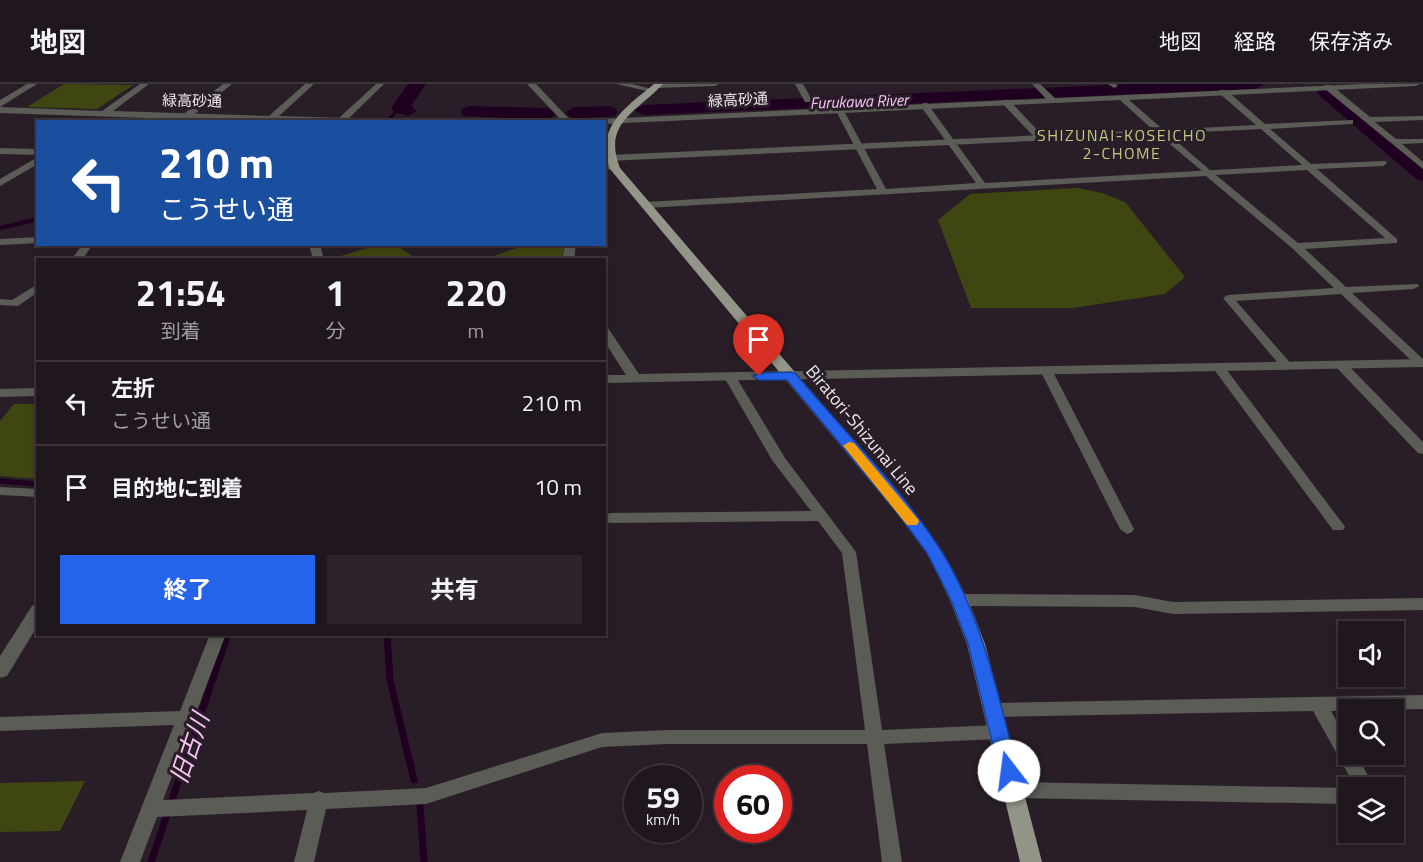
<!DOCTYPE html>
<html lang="ja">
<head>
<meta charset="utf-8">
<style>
  body { margin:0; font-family:"Titillium Web","Noto Sans JP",sans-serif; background:#2c232b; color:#f1f3f6; height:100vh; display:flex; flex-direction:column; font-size:22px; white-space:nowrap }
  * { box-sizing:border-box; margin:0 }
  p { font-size:20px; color:#a19fa4 }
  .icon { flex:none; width:33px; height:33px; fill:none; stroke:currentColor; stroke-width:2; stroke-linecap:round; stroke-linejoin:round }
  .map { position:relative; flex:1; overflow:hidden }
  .sheet { position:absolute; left:36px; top:174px; width:570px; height:378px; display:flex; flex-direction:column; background:#1f161e; border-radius:0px; box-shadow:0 3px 9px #0003,0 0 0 2px #3c353c }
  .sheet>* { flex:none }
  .guide { position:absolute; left:36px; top:36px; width:570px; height:126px; border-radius:0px; box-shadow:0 3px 9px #0003,0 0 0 2px #3c353c; background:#1a4fa0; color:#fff; overflow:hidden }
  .tools { position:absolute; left:1338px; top:537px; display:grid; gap:12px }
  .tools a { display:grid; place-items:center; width:66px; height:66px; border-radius:0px; background:#1f161e; box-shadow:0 3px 9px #0003,0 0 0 2px #3c353c; font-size:30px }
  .speed { position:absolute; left:624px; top:681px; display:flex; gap:12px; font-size:30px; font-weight:700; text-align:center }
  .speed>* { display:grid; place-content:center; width:78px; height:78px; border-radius:50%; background:#1f161e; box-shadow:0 3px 9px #0003,0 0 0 2px #3c353c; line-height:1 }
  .speed small { font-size:15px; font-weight:400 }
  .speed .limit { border:9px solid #d22; background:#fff; color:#111 }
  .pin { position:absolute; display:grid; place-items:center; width:51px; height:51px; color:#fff; margin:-62px -26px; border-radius:50% 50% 50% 0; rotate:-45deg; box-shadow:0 0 6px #0007 }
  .pin .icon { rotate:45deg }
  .me { position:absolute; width:66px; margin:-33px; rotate:345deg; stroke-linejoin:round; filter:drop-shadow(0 0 4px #0008) }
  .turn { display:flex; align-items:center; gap:21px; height:126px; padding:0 24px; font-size:27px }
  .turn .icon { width:78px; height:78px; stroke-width:2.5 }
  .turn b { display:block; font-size:42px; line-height:51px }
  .eta { display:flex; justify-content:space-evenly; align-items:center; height:102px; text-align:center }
  .eta b { font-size:36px; font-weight:700; line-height:42px }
  .action { display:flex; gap:12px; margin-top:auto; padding:12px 24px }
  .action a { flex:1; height:69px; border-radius:0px; background:#2563eb; color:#fff; font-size:24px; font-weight:700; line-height:69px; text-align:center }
  .action a+a { background:#2c232b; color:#f1f3f6 }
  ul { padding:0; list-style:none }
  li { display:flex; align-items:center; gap:18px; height:84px; padding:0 24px; border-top:2px solid #3c353c }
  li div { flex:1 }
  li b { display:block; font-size:22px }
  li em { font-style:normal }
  header { display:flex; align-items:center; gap:36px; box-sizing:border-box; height:84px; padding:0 30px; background:#1f161e; border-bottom:2px solid #3c353c }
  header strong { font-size:28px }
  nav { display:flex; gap:33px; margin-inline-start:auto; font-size:21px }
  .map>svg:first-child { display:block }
  .green { fill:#404611 }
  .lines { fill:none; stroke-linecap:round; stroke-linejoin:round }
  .stream-far3 { stroke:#200020; stroke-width:3 }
  .stream-far2 { stroke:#200020; stroke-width:4.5 }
  .stream-far1 { stroke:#200020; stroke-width:5 }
  .stream { stroke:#200020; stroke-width:7 }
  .river { fill:#200020; fill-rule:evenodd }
  .minor { fill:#5a5c55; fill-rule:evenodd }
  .tertiary { fill:#5a5c55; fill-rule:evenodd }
  .primary { fill:#929587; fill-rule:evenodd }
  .route { fill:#2563eb; stroke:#184099; stroke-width:1.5 }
  .slow { fill:#f59e0b }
  .labels { text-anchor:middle; stroke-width:6; stroke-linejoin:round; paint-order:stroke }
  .far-street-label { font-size:15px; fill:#ede5ec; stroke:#291e28 }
  .far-water-label { font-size:16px; font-style:italic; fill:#fac3f6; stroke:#291e28 }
  .far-neighbourhood-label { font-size:16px; letter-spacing:1.5px; fill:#beca7e; stroke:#291e28 }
  .street-label { font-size:18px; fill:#ede5ec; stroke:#291e28 }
  .near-water-label { font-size:24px; font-style:italic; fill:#fac3f6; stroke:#291e28 }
</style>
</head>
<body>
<header>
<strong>地図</strong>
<nav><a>地図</a><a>経路</a><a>保存済み</a></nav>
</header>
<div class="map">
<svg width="1423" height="778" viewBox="0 0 1423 778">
  <rect width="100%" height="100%" fill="#291e28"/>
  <g class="green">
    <polygon points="64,0 133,1 97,25 27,23"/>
    <polygon points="1077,104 1102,109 1125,118 1185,193 1165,210 1073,224 971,224 938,136 970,110"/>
    <polygon points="380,160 396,161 416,175 331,175"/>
    <polygon points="525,161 565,161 561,175 486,175"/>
    <polygon points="14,320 37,320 37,395 0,392 0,337"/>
    <polygon points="85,697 60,747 0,748 0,699"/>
  </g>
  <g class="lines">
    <polyline class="stream-far3" points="386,38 400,24"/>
    <polyline class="stream-far2" points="0,144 38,135"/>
    <polyline class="stream-far1" points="0,397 38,400"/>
    <g class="stream">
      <polyline points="387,550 390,596 414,696"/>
      <polyline points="420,720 424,778"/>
      <polyline points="151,778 228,550"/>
    </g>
    <g class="river">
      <polygon points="408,0 426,0 411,22 417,27 408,32 394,28 391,24"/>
      <polygon points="1131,0 1264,0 1255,5 643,31 634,26 643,21"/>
      <polygon points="1326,3 1332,4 1423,80 1423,97 1416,95 1320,12 1317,8"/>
      <polygon points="469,22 548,24 557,30 548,36 463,32 460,28 463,24"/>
      <polygon points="609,22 615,24 618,28 615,32 574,35 565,29 574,23"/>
    </g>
    <g class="minor">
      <polygon points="223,0 232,0 191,33 185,33 185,29"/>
      <polygon points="376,0 384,0 346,37 340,37 340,33"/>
      <polygon points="616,0 632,0 656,6 652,8"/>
      <polygon points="655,0 719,0 715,2 656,4 652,2"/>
      <polygon points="795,0 803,0 812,16 811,18 805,18"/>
      <polygon points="1032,0 1040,0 1055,14 1055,18 1049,18"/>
      <polygon points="1108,0 1116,0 1118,2 1114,4"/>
      <polygon points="1325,1 1331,1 1370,33 1423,32 1423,36 1375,38 1396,55 1423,55 1423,59 1402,60 1423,78 1423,85 1325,5"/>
      <path d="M1220,6H1226L1265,40L1353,36V40H1350L1270,45L1311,80L1386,77L1387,79L1383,82L1317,85L1397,155V159L1305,165L1346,203L1418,200L1419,202L1414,205L1352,209L1423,275V282L1416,281L1341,210L1236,217L1293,282L1287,286L1283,285L1223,214L1228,211L1334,204L1292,164L1206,92L646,124L641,121L646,118L877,105L835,25L839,23L843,25L886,105L976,99L920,21L924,19H927L985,99L1302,81L1261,45L1161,50L1157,48L1161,46L1256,41L1220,10ZM1307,86L1385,154L1298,159L1216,91Z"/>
      <polygon points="1003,16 1009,16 1043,52 1043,56 1037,56 1003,20"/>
      <polygon points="0,64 38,65 38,71 0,70"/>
      <polygon points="604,77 618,83 619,85 615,88 604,83"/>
      <polygon points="38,153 38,159 0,161 0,155"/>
      <polygon points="83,160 93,160 82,176 71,176"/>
      <polygon points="38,200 38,208 18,222 0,221 0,215 12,216"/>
      <polygon points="1341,277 1345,278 1423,358 1423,370 1418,369 1337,284 1335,281"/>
      <polygon points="1219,280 1223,281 1343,440 1345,443 1343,446 1333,446 1213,284"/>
      <polygon points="1047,284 1053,288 1134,445 1132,448 1127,450 1120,445 1041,288"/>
      <polygon points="730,289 736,293 785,374 856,468 882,646 999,641 1005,643 1008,648 1005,653 999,655 884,660 902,778 882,778 867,660 667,660 602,663 426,720 326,725 314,778 294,778 307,726 157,733 140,778 120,778 174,641 0,647 0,633 180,627 210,550 226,550 163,716 313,709 319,707 324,709 426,704 602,649 667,646 865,646 842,469 818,437 610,439 604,437 605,431 610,429 811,427 772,376 724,293"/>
      <polygon points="0,403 38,405 38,413 0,411"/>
      <polygon points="959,510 1135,511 1173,518 1423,514 1423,526 1173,530 1135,523 959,522 954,520 951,516 954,512"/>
      <polygon points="1423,611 1423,625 1331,627 1348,657 1348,670 1356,670 1375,704 1356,704 1313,627 993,633 987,631 984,626 987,621 993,619"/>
      <polygon points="1014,698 1348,704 1348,720 1014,714 1007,712 1005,706 1007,700"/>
    </g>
    <g class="tertiary">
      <polygon points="27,0 37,0 0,23 0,16"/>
      <polygon points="140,0 149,0 113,27 269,32 305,0 314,0 279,32 384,35 388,38 266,38 0,29 0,23 102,27"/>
      <polygon points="527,0 536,0 572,38 563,38"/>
      <polygon points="1363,0 1420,0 1416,2 1129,16 1211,87 1213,89 1208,92 1159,51 609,77 604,74 609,71 1153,46 1120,16 604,40 604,38 596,38 600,35"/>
      <polygon points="38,73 38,80 0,102 0,95"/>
      <polygon points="309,160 320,160 324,176 313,176"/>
      <polygon points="565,160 576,160 574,176 562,176"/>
      <polygon points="604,243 608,244 639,290 1423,275 1423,283 604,299 604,291 626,291 604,257"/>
      <polygon points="38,304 38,312 0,313 0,305"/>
      <polygon points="38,520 38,541 7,592 0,594 0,572 32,522"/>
    </g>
    <path class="primary" d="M654,0H663C637,28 602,39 620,84L908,420L942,467L968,516L985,560L1042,778H1020L967,560L950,516L927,469L896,428L610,85C595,43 625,24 654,0Z"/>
  </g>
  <path class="route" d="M791,288L795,289C842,345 901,404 940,465C982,531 998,611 1018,687L1015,692L1009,694L1002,692L999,687L968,560L951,516L927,469L896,427L787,296H759L753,292L759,289Z"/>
  <polygon class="slow" points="849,358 854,359 917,434 919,437 917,441 907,441 845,364 843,362"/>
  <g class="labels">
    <g class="far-street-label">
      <text transform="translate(738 16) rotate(-3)" y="5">緑高砂通</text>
      <text transform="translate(192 17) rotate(1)" y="5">緑高砂通</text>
    </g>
    <g class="far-water-label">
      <text transform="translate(859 17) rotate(-2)" y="6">Furukawa River</text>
    </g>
    <g class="far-neighbourhood-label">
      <text x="1122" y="57">SHIZUNAI-KOSEICHO<tspan x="1122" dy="18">2-CHOME</tspan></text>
    </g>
    <g class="street-label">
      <text transform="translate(862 346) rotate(50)" y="6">Biratori-Shizunai Line</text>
    </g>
    <g class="near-water-label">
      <text transform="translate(190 664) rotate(-71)" y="8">旧古川</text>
    </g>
  </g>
</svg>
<div class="tools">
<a><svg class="icon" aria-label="sound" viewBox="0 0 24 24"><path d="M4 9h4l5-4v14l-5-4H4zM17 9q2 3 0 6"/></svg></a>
<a><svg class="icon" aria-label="search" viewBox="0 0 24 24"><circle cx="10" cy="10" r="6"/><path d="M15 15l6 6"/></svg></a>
<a><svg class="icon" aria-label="layers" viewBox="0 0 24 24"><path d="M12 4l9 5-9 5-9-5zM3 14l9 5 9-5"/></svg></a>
</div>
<div class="speed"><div>59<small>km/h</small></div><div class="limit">60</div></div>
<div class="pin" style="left:759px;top:292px;background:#d93025"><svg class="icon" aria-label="arrive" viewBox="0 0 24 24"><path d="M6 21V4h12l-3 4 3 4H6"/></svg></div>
<svg class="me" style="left:1009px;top:687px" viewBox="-20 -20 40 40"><circle r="19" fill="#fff"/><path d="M0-13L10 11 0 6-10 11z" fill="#2563eb"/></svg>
<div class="guide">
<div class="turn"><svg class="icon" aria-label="left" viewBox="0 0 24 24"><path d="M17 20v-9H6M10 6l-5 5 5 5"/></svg><div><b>210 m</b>こうせい通</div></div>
</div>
<section class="sheet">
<div class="eta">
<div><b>21:54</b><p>到着</p></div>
<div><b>1</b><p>分</p></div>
<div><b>220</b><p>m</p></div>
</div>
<ul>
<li><svg class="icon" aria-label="left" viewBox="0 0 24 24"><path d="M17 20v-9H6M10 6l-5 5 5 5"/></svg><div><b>左折</b><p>こうせい通</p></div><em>210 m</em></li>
<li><svg class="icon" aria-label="arrive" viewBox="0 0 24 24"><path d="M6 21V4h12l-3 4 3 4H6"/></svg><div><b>目的地に到着</b></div><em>10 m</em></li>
</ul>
<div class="action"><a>終了</a><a>共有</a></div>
</section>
</div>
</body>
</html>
